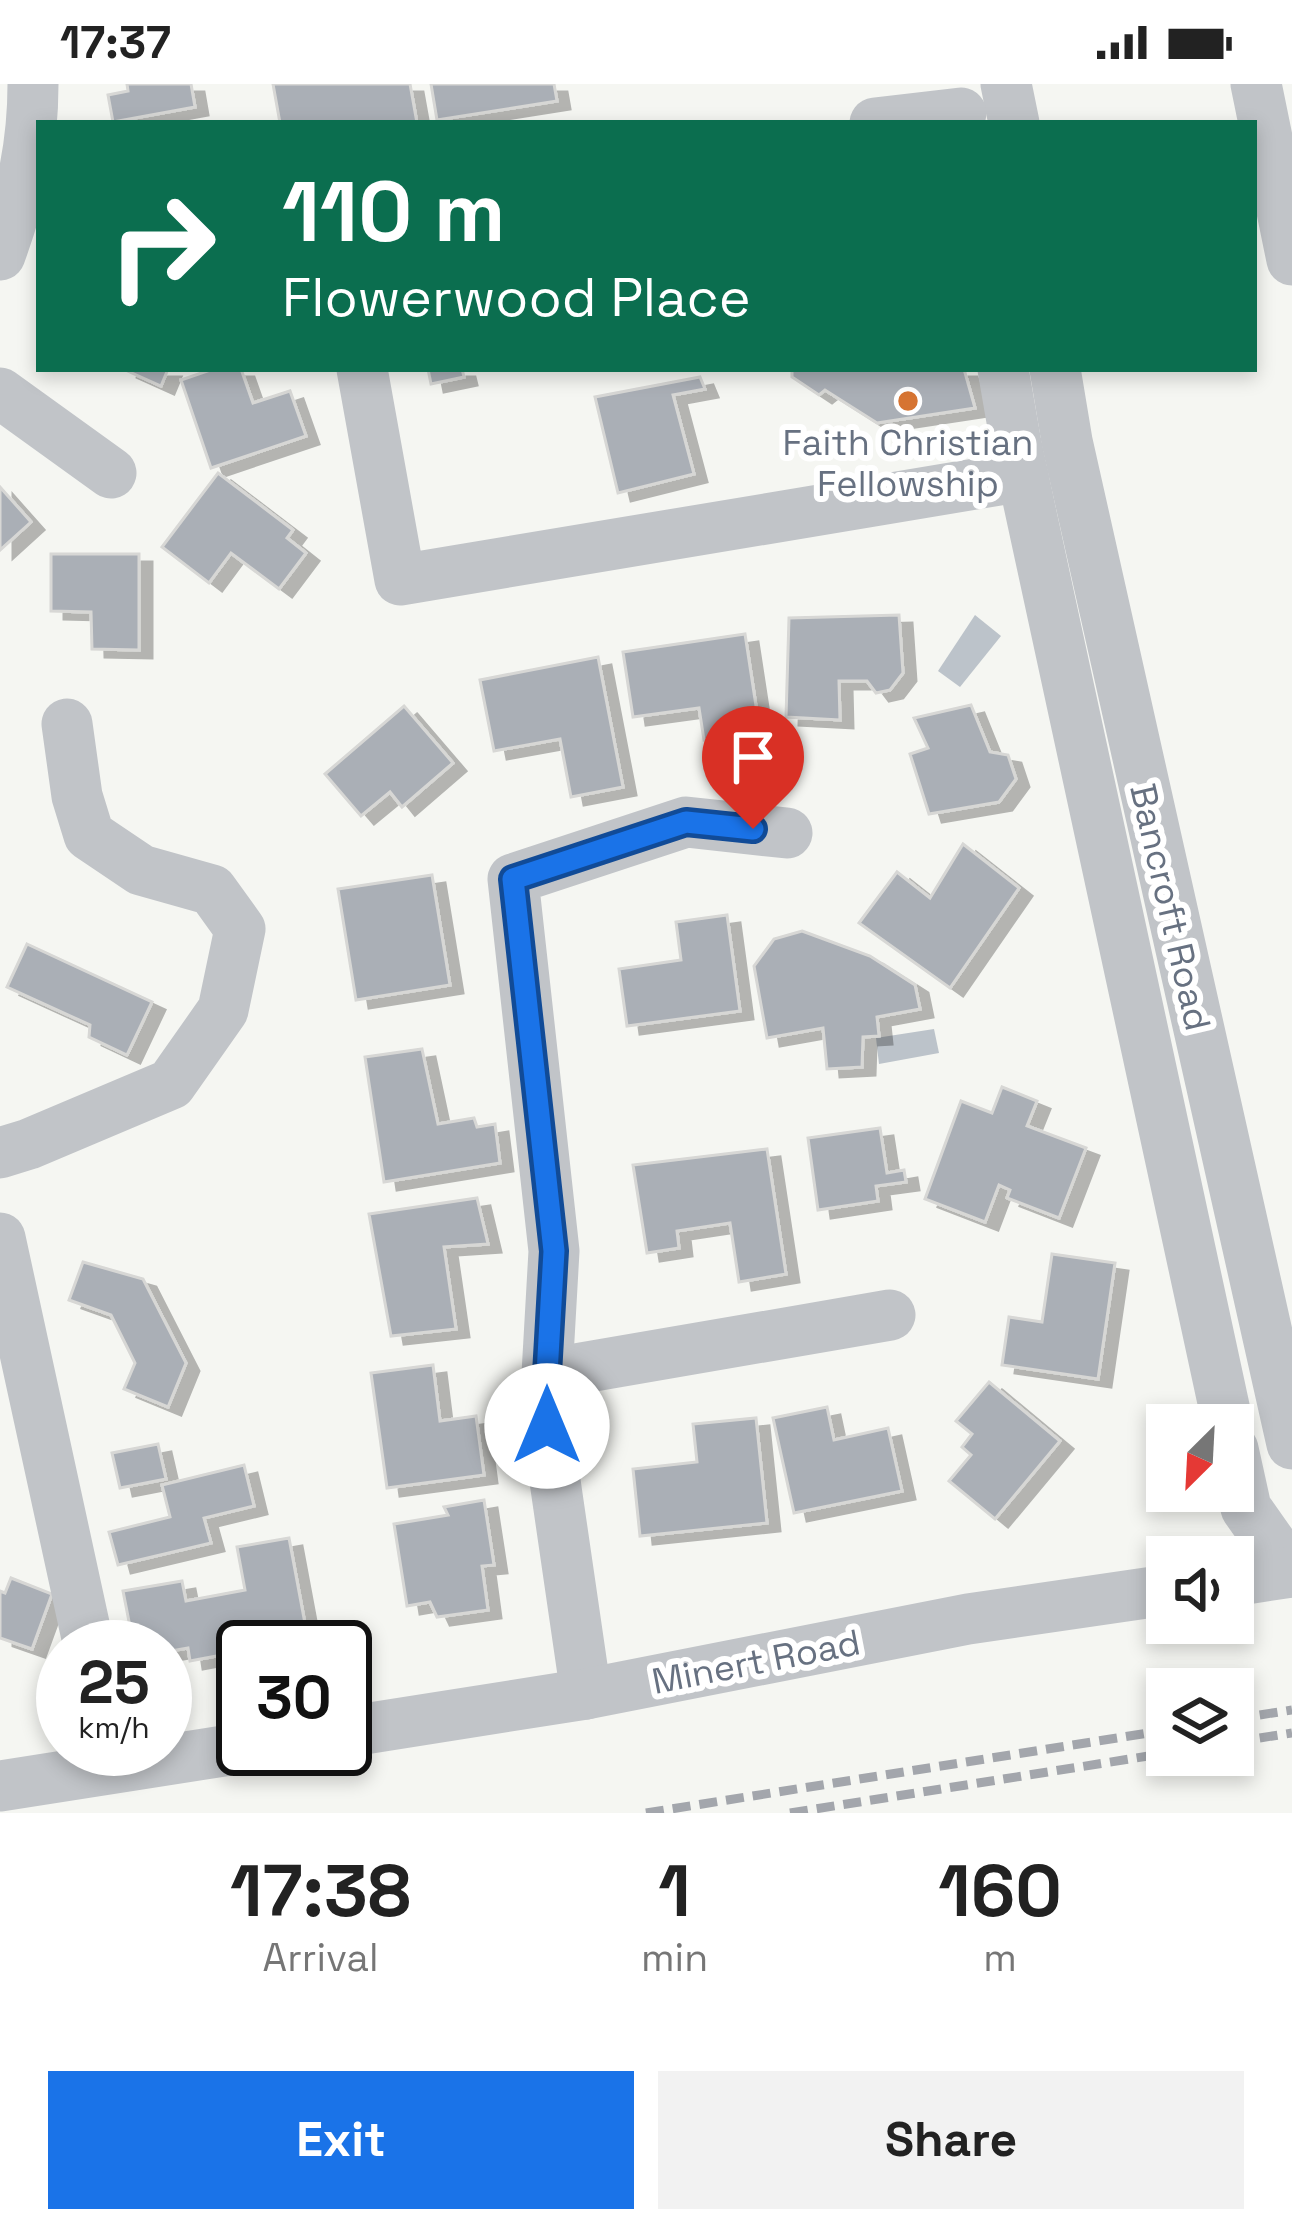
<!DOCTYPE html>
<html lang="en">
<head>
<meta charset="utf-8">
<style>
  body { margin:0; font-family:"Space Grotesk",sans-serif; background:#f2f2f2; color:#222; height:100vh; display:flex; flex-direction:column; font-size:45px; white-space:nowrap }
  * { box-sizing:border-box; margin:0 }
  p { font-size:39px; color:#767676 }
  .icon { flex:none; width:66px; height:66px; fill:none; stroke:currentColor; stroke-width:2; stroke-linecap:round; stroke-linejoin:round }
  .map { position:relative; height:1729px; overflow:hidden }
  .panel { display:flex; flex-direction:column; background:#fff; flex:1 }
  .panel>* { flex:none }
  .guide { position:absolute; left:36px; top:36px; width:1221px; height:252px; border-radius:0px; box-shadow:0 6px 18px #0003; background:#0b6e4f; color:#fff; overflow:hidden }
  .needle { width:78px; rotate:204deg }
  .buttons { position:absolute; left:1146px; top:1320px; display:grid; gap:24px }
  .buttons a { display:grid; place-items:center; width:108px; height:108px; border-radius:0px; background:#fff; box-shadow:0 6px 18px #0003; font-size:60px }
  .speed { position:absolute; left:36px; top:1536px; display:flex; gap:24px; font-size:60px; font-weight:700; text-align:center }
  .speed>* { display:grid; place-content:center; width:156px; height:156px; border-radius:50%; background:#fff; box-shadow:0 6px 18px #0003; line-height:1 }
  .speed small { font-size:30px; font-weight:400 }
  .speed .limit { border:6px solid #111; border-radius:18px; background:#fff; color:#111 }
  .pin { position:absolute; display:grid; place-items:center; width:102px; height:102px; color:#fff; margin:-123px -51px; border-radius:50% 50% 50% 0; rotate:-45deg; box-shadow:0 0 12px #0007 }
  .pin .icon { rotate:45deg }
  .me { position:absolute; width:132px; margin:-66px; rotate:0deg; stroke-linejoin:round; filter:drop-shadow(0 0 9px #0008) }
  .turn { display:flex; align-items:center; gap:42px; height:252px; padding:0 48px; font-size:54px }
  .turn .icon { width:156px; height:156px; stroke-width:2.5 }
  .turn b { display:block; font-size:84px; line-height:102px }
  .eta { display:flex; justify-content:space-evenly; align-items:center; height:204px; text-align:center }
  .eta b { font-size:72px; font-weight:600; line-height:84px }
  .button { display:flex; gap:24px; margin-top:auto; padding:24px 48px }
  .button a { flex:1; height:138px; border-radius:0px; background:#1a73e8; color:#fff; font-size:48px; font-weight:600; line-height:138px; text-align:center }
  .button a+a { background:#f2f2f2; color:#222 }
  .status { display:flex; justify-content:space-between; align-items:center; height:84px; padding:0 60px; background:#fff; direction:ltr }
  .status svg { height:33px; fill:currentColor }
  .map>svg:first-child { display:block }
  .water { fill:#bcc3ca }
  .building { fill:#aaafb6; stroke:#d7d7d5; stroke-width:3; filter:url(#shadow) }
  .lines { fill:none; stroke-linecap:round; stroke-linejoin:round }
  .minor { stroke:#c1c4c8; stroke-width:51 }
  .rail { stroke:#a3a6ac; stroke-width:9; stroke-dasharray:18 9; stroke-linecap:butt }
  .route-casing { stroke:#114b97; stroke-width:30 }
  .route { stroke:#1a73e8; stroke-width:21 }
  .poi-dot { fill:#d67432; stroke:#fff; stroke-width:4.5 }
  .labels { text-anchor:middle; stroke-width:12; stroke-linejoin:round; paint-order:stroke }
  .poi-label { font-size:36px; fill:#677181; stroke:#fff }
  .street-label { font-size:36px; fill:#677181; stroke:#fff }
</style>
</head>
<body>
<div class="status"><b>17:37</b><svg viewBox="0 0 49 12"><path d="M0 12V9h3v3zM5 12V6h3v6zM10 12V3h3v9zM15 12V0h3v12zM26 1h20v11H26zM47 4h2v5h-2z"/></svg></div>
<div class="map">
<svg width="1292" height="1729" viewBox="0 0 1292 1729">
  <defs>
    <filter id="shadow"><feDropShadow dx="13" dy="8" stdDeviation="0" flood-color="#0004"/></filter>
  </defs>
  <rect width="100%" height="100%" fill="#f5f6f2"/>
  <g class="water">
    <polygon points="975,531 1001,552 960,603 938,587"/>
    <polygon points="934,945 939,969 879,980 876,954"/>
  </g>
  <g class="building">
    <polygon points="127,0 191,0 195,23 113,38 108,11 128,7"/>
    <polygon points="273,0 410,0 417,39 280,39"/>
    <polygon points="431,0 554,0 557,17 437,36"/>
    <polygon points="123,285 168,285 161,302"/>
    <polygon points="213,285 241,285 253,319 290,307 306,352 211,384 181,296"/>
    <polygon points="428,285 462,285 464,293 431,300"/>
    <polygon points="792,285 964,285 975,324 877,339 825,306 819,311 792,293"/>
    <polygon points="700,293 705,305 673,311 694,390 618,409 595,313"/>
    <polygon points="218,389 293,446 287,454 306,469 279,505 231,469 209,499 162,463"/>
    <polygon points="0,403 31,438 0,466"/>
    <polygon points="51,470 139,470 139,566 92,565 91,528 51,527"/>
    <polygon points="899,531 903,589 890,606 876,609 867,597 839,597 840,636 786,633 789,534"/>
    <polygon points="745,550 760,648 704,656 699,624 633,633 623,568"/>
    <polygon points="598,573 623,703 571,713 560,655 494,667 480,596"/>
    <polygon points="971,621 990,668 1008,671 1016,695 999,718 929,730 910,670 928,664 914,634"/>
    <polygon points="404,622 453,679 402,723 390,708 361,732 325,690"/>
    <polygon points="963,760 1019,804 950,904 859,839 897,788 930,814"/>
    <polygon points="432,791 450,901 356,916 338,805"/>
    <polygon points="727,831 740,927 627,942 619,885 681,876 676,838"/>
    <polygon points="802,847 870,872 915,901 920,925 877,933 879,952 863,953 862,983 827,985 823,944 767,954 754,882 774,855"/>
    <polygon points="27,860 152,918 127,971 89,953 90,941 7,903"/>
    <polygon points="422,965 438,1040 474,1034 477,1043 495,1040 500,1079 384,1098 365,973"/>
    <polygon points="1002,1003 1037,1017 1027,1042 1086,1064 1059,1134 1007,1114 1010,1106 999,1101 985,1138 925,1115 961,1017 992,1029"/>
    <polygon points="880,1044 887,1089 904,1086 906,1098 876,1102 878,1117 818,1126 808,1054"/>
    <polygon points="767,1065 786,1190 739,1198 730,1139 677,1147 679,1164 647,1169 633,1081"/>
    <polygon points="477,1114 488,1160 444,1163 456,1245 391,1252 369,1130"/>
    <polygon points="1052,1170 1115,1179 1098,1295 1002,1281 1009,1233 1042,1238"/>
    <polygon points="83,1178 143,1195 186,1279 168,1323 124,1305 135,1279 111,1231 69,1216"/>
    <polygon points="433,1281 440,1337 476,1332 484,1391 387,1404 371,1289"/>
    <polygon points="989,1298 1060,1357 995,1435 949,1397 971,1371 962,1363 972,1350 956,1337"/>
    <polygon points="827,1323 834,1356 888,1344 902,1407 794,1429 773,1334"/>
    <polygon points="756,1334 767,1439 640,1452 633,1385 697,1378 693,1340"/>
    <polygon points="158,1360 166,1395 120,1404 112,1369"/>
    <polygon points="244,1381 254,1422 204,1434 211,1459 118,1481 109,1448 170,1433 162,1401"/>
    <polygon points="484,1416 494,1481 482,1482 488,1526 437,1533 430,1518 407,1522 394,1440 448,1431 444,1423"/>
    <polygon points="289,1454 309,1561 243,1563 243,1567 190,1577 188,1564 165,1568 165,1563 134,1563 123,1507 182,1497 186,1517 245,1506 237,1463"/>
    <polygon points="11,1494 52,1510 32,1565 0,1554 0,1507 5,1509"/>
  </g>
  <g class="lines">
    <g class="minor">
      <polyline points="1006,0 1014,39"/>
      <polyline points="1256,0 1292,176"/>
      <polyline points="875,39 961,29"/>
      <path d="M0,171C21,113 33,63 33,0"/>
      <polyline points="362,285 400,496 1023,392"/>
      <polyline points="1003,285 1016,360 1228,1341"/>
      <polyline points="1055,285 1067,357 1292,1360"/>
      <polyline points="0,309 111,389"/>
      <polyline points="0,1069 29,1060 171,1000 223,926 240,845 212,806 141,786 89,751 77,712 67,640"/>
      <polyline points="0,1154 89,1563"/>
      <polyline points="547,1290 890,1231"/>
      <polyline points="1233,1365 1246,1424 1291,1488"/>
      <polyline points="1233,1497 1291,1488"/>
      <polyline points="586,1610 547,1342 547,1290 554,1167 513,795 686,738 787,749"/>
      <polyline points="345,1648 586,1610 968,1535 1167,1506"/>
      <polyline points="0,1702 243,1664"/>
    </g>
    <g class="rail">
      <polyline points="1233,1635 1292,1626"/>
      <polyline points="1233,1658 1292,1649"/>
      <polyline points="646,1729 1167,1646"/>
      <polyline points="790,1729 1167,1669"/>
    </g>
  </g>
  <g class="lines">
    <defs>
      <polyline id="route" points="547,1342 547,1290 554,1167 513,795 686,738 753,745"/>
    </defs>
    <use href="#route" class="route-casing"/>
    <use href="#route" class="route"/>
  </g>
  <circle class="poi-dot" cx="908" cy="317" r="12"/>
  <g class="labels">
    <g class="poi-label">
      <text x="908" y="371">Faith Christian<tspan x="908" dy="41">Fellowship</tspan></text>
    </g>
    <g class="street-label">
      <text transform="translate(1171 823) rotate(77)" y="13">Bancroft Road</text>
      <text transform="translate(756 1577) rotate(-11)" y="13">Minert Road</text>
    </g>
  </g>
</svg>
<div class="buttons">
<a><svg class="needle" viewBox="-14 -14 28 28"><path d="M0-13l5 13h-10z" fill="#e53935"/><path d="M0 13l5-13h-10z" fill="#767676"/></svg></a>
<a><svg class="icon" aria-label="sound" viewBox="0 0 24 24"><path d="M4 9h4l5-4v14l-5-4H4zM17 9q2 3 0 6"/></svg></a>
<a><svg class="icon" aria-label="layers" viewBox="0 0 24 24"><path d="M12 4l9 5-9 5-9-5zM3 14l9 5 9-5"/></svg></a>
</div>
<div class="speed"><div>25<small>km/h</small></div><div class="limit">30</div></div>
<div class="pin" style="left:753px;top:745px;background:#d93025"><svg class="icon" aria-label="arrive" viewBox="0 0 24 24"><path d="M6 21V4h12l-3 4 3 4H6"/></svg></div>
<svg class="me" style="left:547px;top:1342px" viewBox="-20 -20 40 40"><circle r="19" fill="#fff"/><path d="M0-13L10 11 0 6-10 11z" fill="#1a73e8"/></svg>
<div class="guide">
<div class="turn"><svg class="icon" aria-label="right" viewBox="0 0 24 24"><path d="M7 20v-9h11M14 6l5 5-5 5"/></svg><div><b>110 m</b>Flowerwood Place</div></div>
</div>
</div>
<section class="panel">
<div class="eta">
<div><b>17:38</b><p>Arrival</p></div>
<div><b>1</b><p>min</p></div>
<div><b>160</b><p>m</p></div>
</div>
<div class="button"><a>Exit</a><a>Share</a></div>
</section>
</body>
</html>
